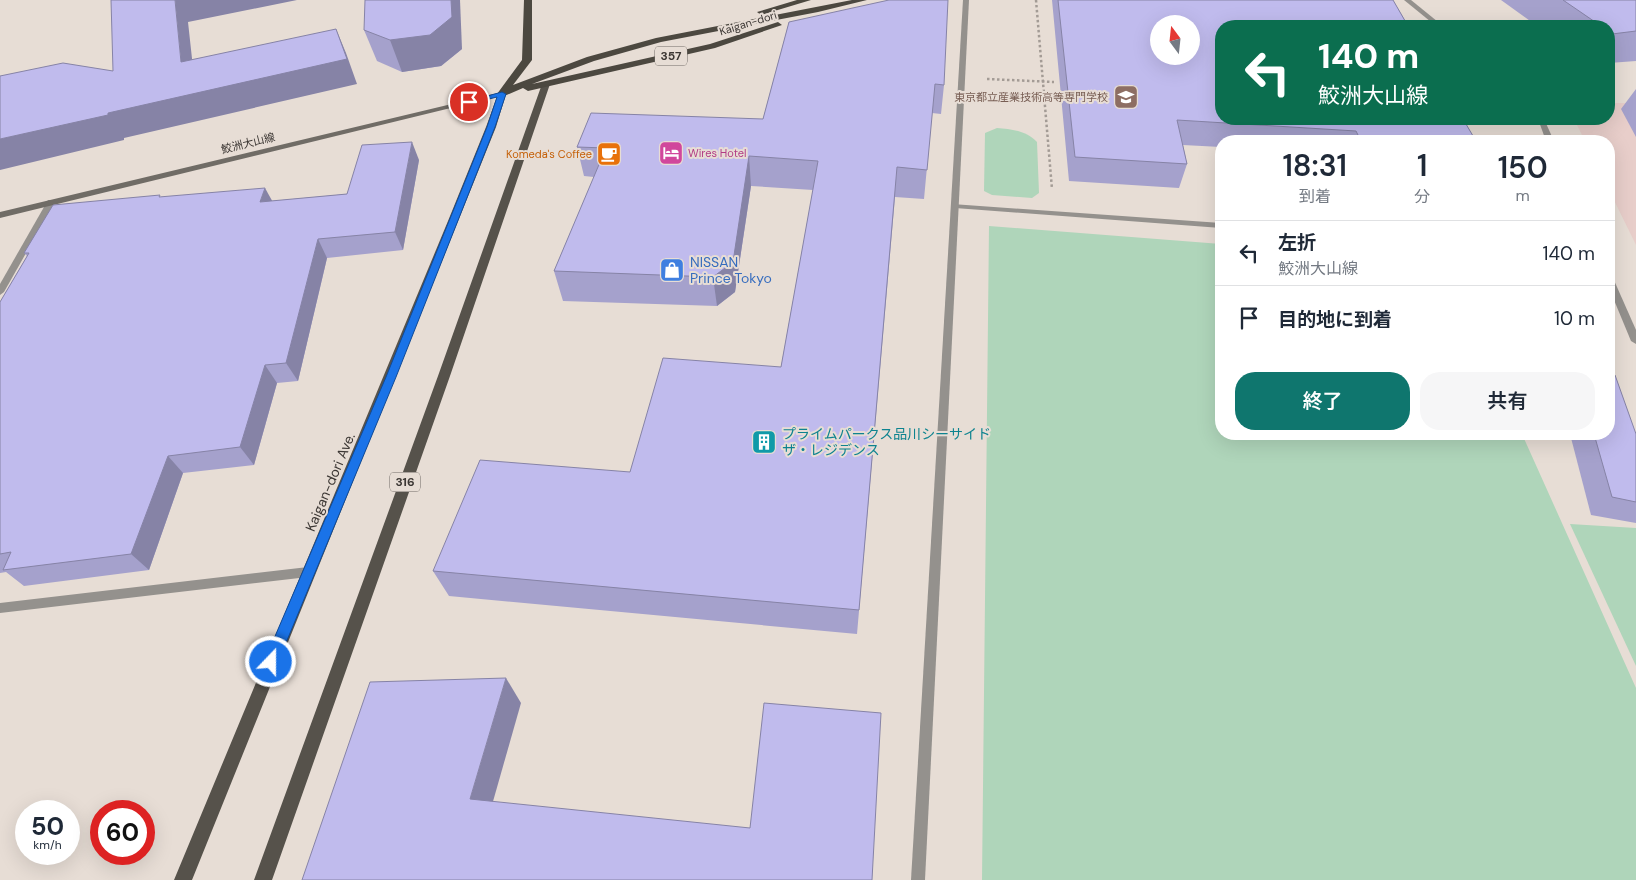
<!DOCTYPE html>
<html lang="ja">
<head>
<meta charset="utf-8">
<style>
  body { margin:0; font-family:"DM Sans","Noto Sans JP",sans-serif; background:#f6f6f7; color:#1f2937; height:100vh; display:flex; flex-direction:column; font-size:19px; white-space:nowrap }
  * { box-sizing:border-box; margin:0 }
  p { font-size:16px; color:#747a83 }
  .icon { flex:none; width:28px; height:28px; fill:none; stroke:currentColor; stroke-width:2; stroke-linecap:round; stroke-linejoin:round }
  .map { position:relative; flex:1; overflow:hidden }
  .panel { position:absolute; left:1215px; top:135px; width:400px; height:305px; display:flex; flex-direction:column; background:#fff; border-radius:20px; box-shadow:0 5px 20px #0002 }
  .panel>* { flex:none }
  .guide { position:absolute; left:1215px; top:20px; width:400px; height:105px; border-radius:20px; box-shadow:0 5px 20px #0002; background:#0b6e4f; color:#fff; overflow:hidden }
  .needle { width:32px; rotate:345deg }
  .tools { position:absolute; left:1150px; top:15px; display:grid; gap:10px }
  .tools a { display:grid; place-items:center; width:50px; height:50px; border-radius:50%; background:#fff; box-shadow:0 5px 20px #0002; font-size:25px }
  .speed { position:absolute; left:15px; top:800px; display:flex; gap:10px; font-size:25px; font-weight:700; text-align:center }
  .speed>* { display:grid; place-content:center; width:65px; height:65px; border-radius:50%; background:#fff; box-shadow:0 5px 20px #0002; line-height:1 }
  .speed small { font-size:12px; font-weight:400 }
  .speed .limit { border:8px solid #d22; background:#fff; color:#111 }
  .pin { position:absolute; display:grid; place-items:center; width:42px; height:42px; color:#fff; margin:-21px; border:2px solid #fff; border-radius:50%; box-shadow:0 1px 5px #0007 }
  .me { position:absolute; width:55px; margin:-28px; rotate:22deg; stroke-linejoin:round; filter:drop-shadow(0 0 4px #0008) }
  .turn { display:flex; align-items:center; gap:18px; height:105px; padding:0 20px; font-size:22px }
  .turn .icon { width:65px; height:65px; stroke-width:2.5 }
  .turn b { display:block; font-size:35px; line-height:42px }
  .eta { display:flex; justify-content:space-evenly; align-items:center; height:85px; text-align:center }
  .eta b { font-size:30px; font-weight:600; line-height:35px }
  .cta { display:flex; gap:10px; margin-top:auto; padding:10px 20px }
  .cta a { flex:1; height:58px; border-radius:20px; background:#0f766e; color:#fff; font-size:20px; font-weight:600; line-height:58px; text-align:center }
  .cta a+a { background:#f6f6f7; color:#1f2937 }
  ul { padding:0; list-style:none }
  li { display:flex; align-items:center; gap:15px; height:65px; padding:0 20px; border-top:1px solid #e0e1e3 }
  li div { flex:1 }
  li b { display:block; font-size:19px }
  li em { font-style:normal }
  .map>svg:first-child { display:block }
  .education { fill:#e8ceca }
  .green { fill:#afd5ba }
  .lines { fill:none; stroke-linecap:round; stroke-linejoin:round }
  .path { stroke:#a39b95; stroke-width:2.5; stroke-dasharray:2.5 2.5; stroke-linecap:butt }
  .service { fill:#94918d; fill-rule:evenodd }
  .minor { fill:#94918d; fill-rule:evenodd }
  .tertiary { fill:#94918d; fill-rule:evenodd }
  .secondary { fill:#706c66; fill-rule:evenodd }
  .primary { fill:#56524b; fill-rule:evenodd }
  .trunk { fill:#4c4840; fill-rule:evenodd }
  .wall { fill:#a5a1cc }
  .shaded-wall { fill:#8683a6 }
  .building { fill:#c0bbed; stroke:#8683a6; fill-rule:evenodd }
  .route { fill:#1a73e8; stroke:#114b97 }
  .labels { text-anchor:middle; stroke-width:4; stroke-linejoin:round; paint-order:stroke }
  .far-street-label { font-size:11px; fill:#3c3734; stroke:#e7ddd5 }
  .far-education-label { font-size:11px; fill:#785e54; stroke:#e7ddd5; text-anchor:end }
  .far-hotel-label { font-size:11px; fill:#b23c85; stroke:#e7ddd5; text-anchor:start }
  .far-food-label { font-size:11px; fill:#c56008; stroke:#e7ddd5; text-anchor:end }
  .shield { fill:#e7ddd5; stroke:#6f6964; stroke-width:1 }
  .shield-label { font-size:12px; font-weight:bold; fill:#3c3734 }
  .shop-label { font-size:14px; fill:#366cbe; stroke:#e7ddd5; text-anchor:start }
  .culture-label { font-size:14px; fill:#0d838f; stroke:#e7ddd5; text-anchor:start }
  .street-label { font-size:14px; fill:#3c3734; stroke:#e7ddd5 }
</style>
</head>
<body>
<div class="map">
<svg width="1636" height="880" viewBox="0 0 1636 880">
  <rect width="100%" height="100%" fill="#e7ddd5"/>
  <polygon class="education" points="1609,103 1636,103 1636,245 1609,190 1609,141 1585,141 1574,119 1609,119"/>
  <g class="green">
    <path d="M997,128C1012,129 1026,131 1037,142L1039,193L1032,198L992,195L984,191L985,133Z"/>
    <polygon points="989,226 1221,244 1221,434 1522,434 1636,688 1636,880 982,880"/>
    <polygon points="1570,524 1636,528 1636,666"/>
  </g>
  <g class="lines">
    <g class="path">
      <polyline points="1036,0 1052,189"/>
      <polyline points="987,79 1054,82"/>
    </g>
    <polygon class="service" points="952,204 1221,223 1221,228 955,208 952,208"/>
    <g class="minor">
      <polygon points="963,0 969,0 925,880 911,880"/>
      <polygon points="48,200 51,200 55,202 4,292 0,295 0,284"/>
      <polygon points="308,567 312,569 314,572 312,575 308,577 0,613 0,603"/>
    </g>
    <g class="tertiary">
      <polygon points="1404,0 1411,0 1443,26 1436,26"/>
      <polygon points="1538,119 1544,119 1554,141 1546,141"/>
      <polygon points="1609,275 1613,278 1636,330 1636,344 1631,341 1609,288"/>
    </g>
    <polygon class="secondary" points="502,92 505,94 504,95 0,218 0,212"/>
    <g class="primary">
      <polygon points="546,81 550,84 450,376 272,880 254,880 438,376 542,84"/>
      <polygon points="502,91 506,94 496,127 192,880 174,880 448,221 486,127 498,94"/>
    </g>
    <g class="trunk">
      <polygon points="524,0 532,0 532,60 513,85 587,57 656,38 852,0 867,0 818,12 661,42 594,61 532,84 710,44 778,22 782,25 715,48 528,91 523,88 502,97 497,94 522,60"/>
      <polygon points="797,0 811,0 761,15 757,12"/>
    </g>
  </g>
  <g class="wall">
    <polygon points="1052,0 1393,0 1476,141 1221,141 1221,147 1183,145 1187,164 1179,188 1069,181"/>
    <polygon points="1501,0 1636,0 1636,61 1609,63 1609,26 1537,26"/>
    <polygon points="789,22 944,85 941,114 932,113 924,199 895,197 857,634 449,596 433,571 630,472 781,367 813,190 751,186 735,292 717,306 563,301 554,271 594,177 584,176 577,147 763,119"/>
    <polygon points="364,30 462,49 441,66 402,72 377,61"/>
    <polygon points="1636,89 1636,137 1621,109"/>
    <polygon points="419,160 403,250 327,258 298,381 277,383 254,465 183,473 149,570 24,586 6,572 0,573 0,302 27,256 24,253 161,197 272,201 347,194"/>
    <polygon points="1570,434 1636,434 1636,523 1591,515"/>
  </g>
  <g class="shaded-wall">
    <polygon points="175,0 297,0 188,22 195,86 181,62"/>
    <polygon points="451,0 460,0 462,49 441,66 402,72 390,40"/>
    <polygon points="336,29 346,53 357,84 124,138 124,140 0,170 0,139 108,113"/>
    <polygon points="412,142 419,160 403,250 395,232"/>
    <polygon points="749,156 751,186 735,292 717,306 713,277"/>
    <polygon points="265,188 275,206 260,202"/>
    <polygon points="318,239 327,258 298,381 286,363"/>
    <polygon points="265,365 277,383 254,465 240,447"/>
    <polygon points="168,456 183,473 149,570 131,554"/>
    <polygon points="506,678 521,703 488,819 470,799"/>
  </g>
  <g class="building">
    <polygon points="111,0 175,0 181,62 336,29 347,59 108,113 108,115 0,139 0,76 63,63 113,71"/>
    <polygon points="365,0 451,0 452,17 430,35 390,40 364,30"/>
    <polygon points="889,0 948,0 944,85 935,84 927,170 897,167 859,610 433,571 480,460 630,472 663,358 781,367 818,161 749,156 733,262 713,277 554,271 606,148 577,147 591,113 763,119 789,22"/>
    <path d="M1058,0H1393L1408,26H1221V119H1463L1476,141H1361L1356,131L1177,120L1187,164L1075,157ZM1159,24H1191V56H1159Z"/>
    <polygon points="1563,0 1636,0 1636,31 1612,34 1609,32 1609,26 1601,26"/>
    <polygon points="412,142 395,232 318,239 286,363 265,365 240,447 168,456 131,554 3,570 11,552 0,554 0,302 29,253 24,253 53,205 160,195 159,197 265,188 260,202 347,194 362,145"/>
    <polygon points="1609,373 1615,375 1636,434 1636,502 1612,497 1594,434 1609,434"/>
    <polygon points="506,678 470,799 750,828 764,703 881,713 872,880 302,880 370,682"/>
  </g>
  <polygon class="route" points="502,92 506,94 495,127 396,377 276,667 271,669 266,667 264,662 386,377 487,127 497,97 469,104 465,102"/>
  <defs>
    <symbol id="university-square" viewBox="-11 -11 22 22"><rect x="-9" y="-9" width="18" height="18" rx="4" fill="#8d6e63" stroke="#e7ddd5"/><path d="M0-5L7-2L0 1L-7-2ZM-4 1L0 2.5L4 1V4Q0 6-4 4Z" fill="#fff"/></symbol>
    <symbol id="hotel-square" viewBox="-11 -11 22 22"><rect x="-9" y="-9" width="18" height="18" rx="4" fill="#d1479c" stroke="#e7ddd5"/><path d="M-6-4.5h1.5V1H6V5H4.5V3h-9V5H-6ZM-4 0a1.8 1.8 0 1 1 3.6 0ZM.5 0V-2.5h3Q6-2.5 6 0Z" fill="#fff"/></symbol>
    <symbol id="cafe-square" viewBox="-11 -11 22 22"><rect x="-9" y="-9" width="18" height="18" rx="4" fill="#e8710a" stroke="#e7ddd5"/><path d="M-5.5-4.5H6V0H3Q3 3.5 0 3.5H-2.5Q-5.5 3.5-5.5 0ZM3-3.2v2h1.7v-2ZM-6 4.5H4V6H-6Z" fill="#fff"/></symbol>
    <symbol id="shop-square" viewBox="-11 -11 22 22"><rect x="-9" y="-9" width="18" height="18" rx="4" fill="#3f7fe0" stroke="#e7ddd5"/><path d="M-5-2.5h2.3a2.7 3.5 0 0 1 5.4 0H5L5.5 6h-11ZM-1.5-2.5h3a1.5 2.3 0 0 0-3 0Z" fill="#fff"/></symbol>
    <symbol id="building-square" viewBox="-11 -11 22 22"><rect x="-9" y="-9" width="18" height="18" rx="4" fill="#0f9aa8" stroke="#e7ddd5"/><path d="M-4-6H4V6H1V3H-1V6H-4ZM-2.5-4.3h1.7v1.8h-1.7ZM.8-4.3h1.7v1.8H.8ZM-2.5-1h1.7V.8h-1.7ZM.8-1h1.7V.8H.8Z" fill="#fff"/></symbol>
  </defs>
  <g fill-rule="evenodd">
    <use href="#university-square" x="1112" y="83" width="28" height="28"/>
    <use href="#hotel-square" x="657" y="139" width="28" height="28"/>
    <use href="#cafe-square" x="595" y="140" width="28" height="28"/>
    <use href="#shop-square" x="658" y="256" width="28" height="28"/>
    <use href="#building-square" x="750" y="428" width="28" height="28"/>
  </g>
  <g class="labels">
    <g class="far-street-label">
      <text transform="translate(748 23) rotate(-17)" y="4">Kaigan-dori</text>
      <text transform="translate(248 143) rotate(-14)" y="4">鮫洲大山線</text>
    </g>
    <g class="far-education-label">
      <text x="1108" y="101">東京都立産業技術高等専門学校</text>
    </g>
    <g class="far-hotel-label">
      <text x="688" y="157">Wires Hotel</text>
    </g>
    <g class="far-food-label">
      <text x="592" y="158">Komeda's Coffee</text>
    </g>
    <g class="shield">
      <rect x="655" y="46.5" width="32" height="19" rx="4"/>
      <rect x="390" y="472.5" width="30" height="19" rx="4"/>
    </g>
    <g class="shield-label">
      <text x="671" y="60">357</text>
      <text x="405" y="486">316</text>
    </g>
    <g class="shop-label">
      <text x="690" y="267">NISSAN<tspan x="690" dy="16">Prince Tokyo</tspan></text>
    </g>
    <g class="culture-label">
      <text x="782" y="439">プライムパークス品川シーサイド<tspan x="782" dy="16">ザ・レジデンス</tspan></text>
    </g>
    <g class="street-label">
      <text transform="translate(330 482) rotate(-67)" y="5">Kaigan-dori Ave.</text>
    </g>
  </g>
</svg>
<div class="tools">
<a><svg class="needle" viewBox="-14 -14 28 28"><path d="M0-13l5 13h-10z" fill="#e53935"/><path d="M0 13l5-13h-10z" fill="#747a83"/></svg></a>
</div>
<div class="speed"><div>50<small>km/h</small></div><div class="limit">60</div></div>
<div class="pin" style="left:469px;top:102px;background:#d93025"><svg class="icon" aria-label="arrive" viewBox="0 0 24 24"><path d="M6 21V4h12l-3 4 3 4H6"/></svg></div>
<svg class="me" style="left:271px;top:662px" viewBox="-20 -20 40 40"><circle r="17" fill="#1a73e8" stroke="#fff" stroke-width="3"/><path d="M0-11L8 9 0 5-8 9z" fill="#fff"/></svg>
<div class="guide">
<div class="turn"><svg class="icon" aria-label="left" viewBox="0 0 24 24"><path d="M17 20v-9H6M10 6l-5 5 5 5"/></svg><div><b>140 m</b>鮫洲大山線</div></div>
</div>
<section class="panel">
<div class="eta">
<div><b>18:31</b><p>到着</p></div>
<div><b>1</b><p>分</p></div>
<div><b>150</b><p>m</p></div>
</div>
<ul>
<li><svg class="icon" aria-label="left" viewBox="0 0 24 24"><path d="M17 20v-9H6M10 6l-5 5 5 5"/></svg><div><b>左折</b><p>鮫洲大山線</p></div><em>140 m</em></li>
<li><svg class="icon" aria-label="arrive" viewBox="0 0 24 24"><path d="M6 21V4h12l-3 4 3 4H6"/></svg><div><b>目的地に到着</b></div><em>10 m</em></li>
</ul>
<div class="cta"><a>終了</a><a>共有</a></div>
</section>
</div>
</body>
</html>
